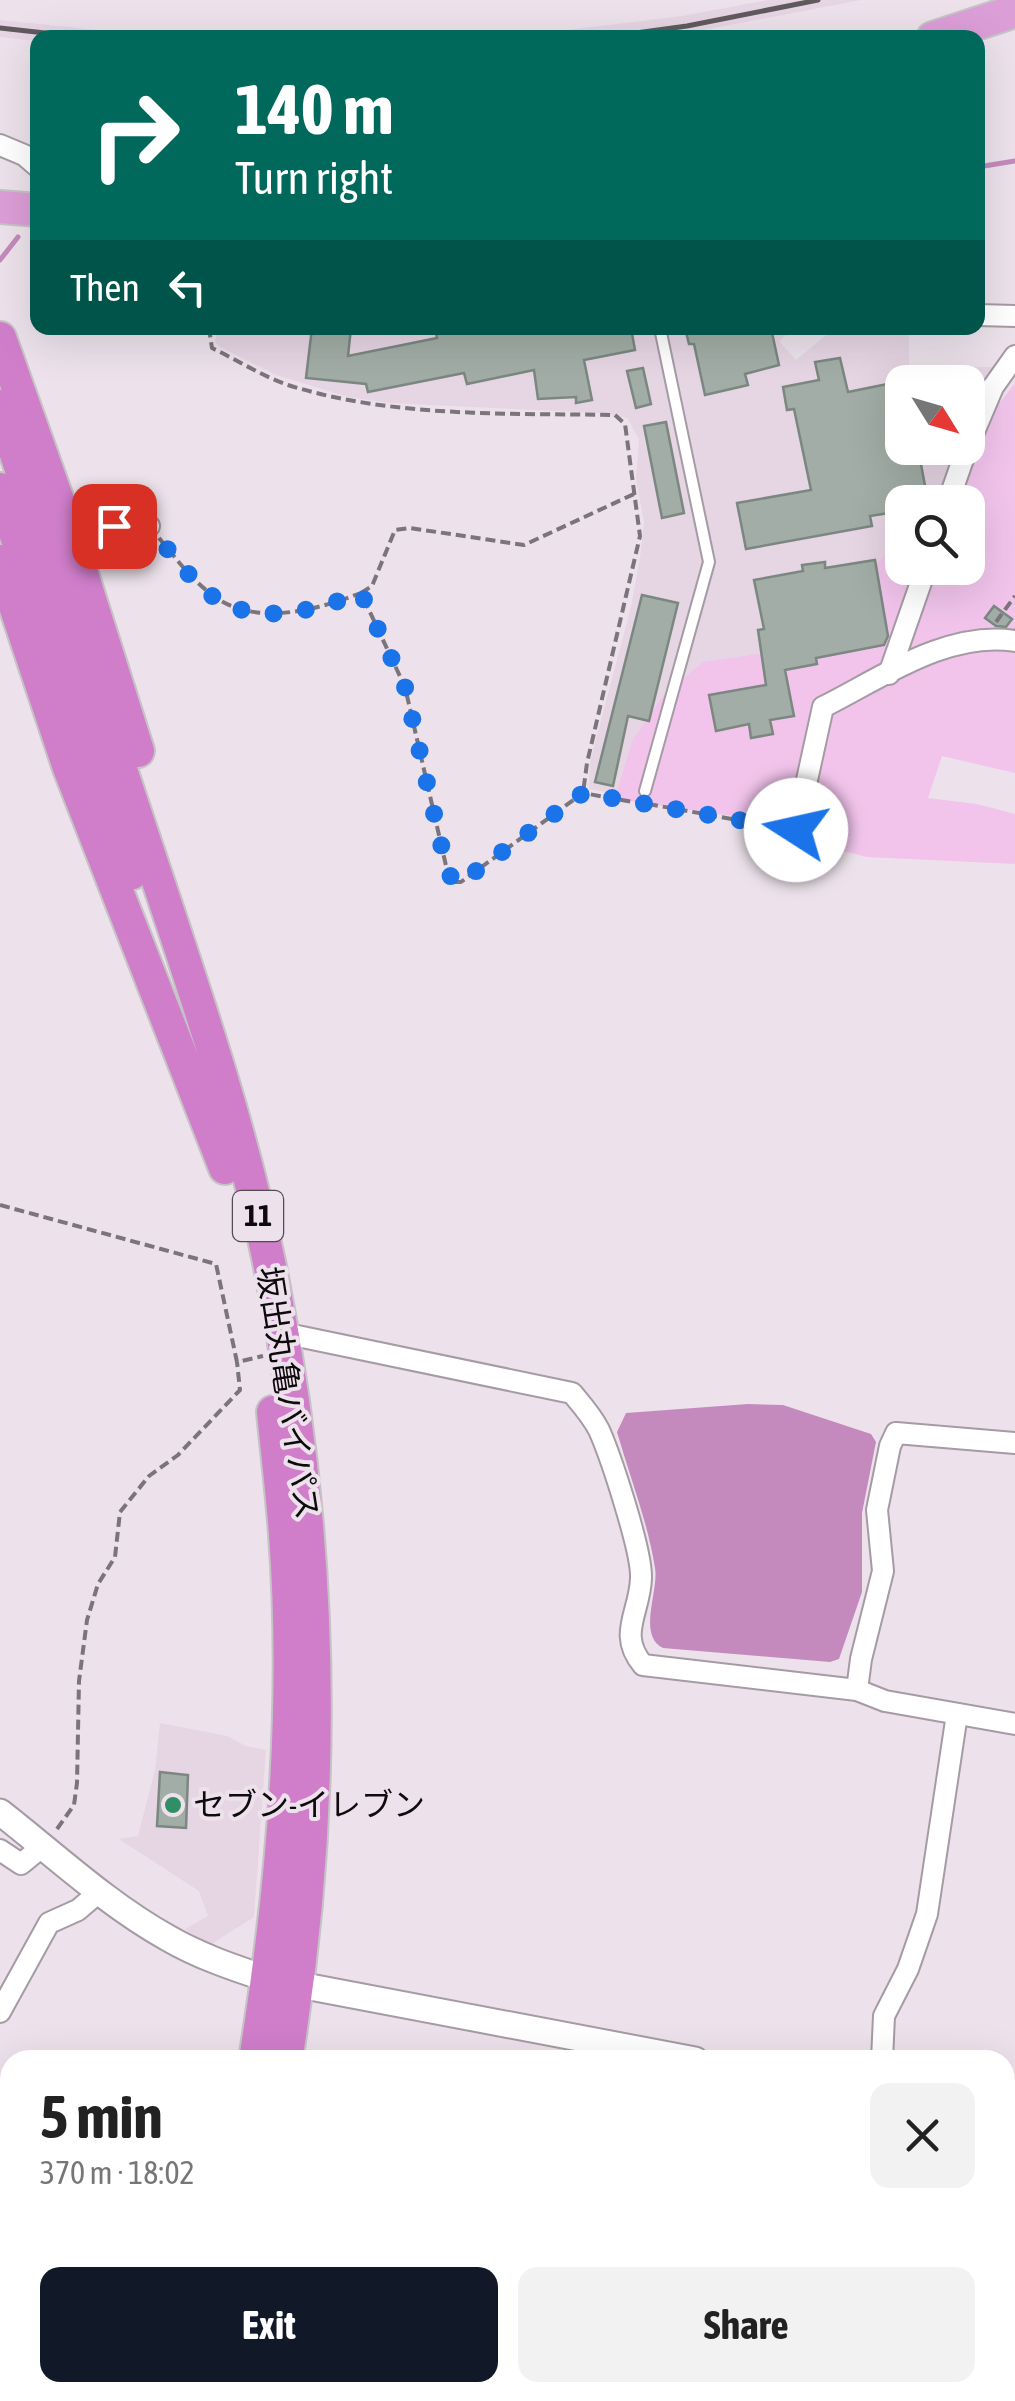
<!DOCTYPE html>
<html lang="en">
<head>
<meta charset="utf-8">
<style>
  body { margin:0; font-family:"Asap Condensed","Noto Sans JP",sans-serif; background:#f2f2f2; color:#222; height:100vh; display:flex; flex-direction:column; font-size:38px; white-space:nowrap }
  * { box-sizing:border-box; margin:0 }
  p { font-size:32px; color:#767676 }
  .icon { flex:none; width:55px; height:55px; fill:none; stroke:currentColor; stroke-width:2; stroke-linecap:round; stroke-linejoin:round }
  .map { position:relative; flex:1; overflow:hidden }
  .drawer { position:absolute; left:0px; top:2050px; width:1015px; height:352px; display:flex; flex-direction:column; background:#fff; border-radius:30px 30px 0 0; box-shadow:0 10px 40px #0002 }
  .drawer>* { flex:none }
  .hud { position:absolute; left:30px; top:30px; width:955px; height:305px; border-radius:20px; box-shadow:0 10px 40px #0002; background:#00695c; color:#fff; overflow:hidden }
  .needle { width:65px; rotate:127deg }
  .buttons { position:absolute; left:885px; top:365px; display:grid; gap:20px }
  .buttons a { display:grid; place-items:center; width:100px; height:100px; border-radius:20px; background:#fff; box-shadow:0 10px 40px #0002; font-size:50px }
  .pin { position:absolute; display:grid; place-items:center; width:85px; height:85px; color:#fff; margin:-42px; border-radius:20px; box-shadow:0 5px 15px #0006 }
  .me { position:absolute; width:110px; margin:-55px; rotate:280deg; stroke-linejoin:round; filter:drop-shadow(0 0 8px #0008) }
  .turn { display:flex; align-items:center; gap:35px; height:210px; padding:0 40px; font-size:45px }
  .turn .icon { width:130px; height:130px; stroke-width:2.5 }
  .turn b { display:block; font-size:70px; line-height:85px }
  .then { display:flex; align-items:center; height:95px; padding:0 40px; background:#0003; gap:20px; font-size:38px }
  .round { display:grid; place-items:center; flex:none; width:105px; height:105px; border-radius:20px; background:#f2f2f2 }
  .headline { display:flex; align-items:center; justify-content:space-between; height:170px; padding:0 40px }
  h1 { font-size:60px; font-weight:700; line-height:75px }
  .cta { display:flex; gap:20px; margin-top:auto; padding:20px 40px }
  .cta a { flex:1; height:115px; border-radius:20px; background:#111827; color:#fff; font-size:40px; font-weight:700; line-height:115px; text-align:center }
  .cta a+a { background:#f2f2f2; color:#222 }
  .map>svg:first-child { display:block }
  .built { fill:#e6d5e3 }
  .green { fill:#f2c4ec }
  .water { fill:#c48abd }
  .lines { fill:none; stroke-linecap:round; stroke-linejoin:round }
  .stream { stroke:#c48abd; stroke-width:5 }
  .river { stroke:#c48abd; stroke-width:32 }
  .building { fill:#a1ada6; stroke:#7b8780; stroke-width:2.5 }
  .service-casing { stroke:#a59ba4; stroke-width:14 }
  .minor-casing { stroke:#a59ba4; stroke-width:24 }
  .tertiary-casing { stroke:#a59ba4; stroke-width:29 }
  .primary-casing { stroke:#c5c4c5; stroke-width:36 }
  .trunk-casing { stroke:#c5c4c5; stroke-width:36 }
  .path { stroke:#7b747a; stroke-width:4; stroke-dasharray:10 5; stroke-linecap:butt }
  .service { stroke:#fff; stroke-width:10 }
  .minor { stroke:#fff; stroke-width:20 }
  .tertiary { stroke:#fff; stroke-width:25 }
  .primary { stroke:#dc9ed7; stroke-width:32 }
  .trunk { stroke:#d07eca; stroke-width:32 }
  .rail { stroke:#605a5f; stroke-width:5 }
  .route { stroke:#1a73e8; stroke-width:18; stroke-dasharray:0 32.4 }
  .poi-dot { fill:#318e65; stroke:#ede2eb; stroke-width:4 }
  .labels { text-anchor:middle; stroke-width:8; stroke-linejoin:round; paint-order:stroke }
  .shield { fill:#ede2eb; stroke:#514c50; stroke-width:2.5 }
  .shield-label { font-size:30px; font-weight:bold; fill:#0e0b0e }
  .street-label { font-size:32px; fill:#0e0b0e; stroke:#ede2eb }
  .poi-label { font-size:32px; fill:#0e0b0e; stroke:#ede2eb; text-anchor:start }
</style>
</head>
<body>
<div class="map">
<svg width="1015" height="2401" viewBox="0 0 1015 2401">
  <rect width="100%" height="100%" fill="#ede2eb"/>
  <g class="built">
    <polygon points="768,0 861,0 667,37 509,37 682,16"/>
    <polygon points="0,20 98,30 291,37 38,38 37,41 0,37"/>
    <polygon points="218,328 794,328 779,341 796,360 835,328 909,328 909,367 1000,367 968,423 968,382 902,382 902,448 957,448 939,502 902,502 902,568 787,824 589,789 590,762 631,607 640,557 644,522 636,479 639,439 627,418 600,413 389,403 348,397 276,375 220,347 215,342"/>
    <polygon points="160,1723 227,1736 246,1746 266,1750 254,1917 210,1945 185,1929 208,1916 199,1891 119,1839 138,1836 155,1770"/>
    <polygon points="1005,2249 1015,2253 1015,2300 1005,2306"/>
    <polygon points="333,2392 749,2393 704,2401 329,2401"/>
  </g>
  <polygon class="green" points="1015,383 1015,773 942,756 928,798 977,804 1015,814 1015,864 867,857 802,841 827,724 787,824 615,799 632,741 663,696 703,662 792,649 834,613 902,535 902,568 968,568 968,502 937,502 961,480 995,409"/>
  <path class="water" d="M748,1404L783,1405L871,1434L876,1442L862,1513V1592L839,1659L830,1662L663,1648C637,1635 659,1591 655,1568C648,1523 630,1477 617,1432L626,1413Z"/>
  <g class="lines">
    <g class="stream">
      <polyline points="978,167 1015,161"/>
      <polyline points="0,260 18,237"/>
    </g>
    <polyline class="river" points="1005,2174 1015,2177"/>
  </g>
  <g class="building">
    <polygon points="312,328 351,328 348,356 437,338 435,328 631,328 635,350 584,360 592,400 576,403 576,397 538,399 534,370 467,384 464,373 368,392 366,384 306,378"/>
    <polygon points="685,328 771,328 779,365 745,374 748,385 705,395 694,344 689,344"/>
    <polygon points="840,358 848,392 902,381 902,448 918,448 928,502 902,502 902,511 870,516 872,526 746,549 737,503 811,490 794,409 787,410 783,387 819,380 815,362"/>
    <polygon points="643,368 651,404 636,408 627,371"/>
    <polygon points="666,422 684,513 662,518 644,426"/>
    <polygon points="875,560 888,636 884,645 816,658 817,664 785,670 794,716 770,720 773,734 751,738 749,724 716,731 709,695 766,685 758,630 764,629 754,580 803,571 802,565 825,562 825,568"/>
    <polygon points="642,595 678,603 649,721 628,716 613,786 595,782"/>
    <polygon points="994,606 1012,619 1006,627 996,626 985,618"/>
    <polygon points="160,1772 188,1775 186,1828 157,1826"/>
  </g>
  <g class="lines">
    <defs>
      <polyline id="service" points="645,791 709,562 660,328"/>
      <g id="minor">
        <polyline points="0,145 24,155 38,167"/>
        <polyline points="978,315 1015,316"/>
        <polyline points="968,446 993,387 1015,356"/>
        <polyline points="948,502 967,448"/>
        <polyline points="60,523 79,526 149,526"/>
        <polyline points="889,674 926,568"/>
        <path d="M796,830L823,707C881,678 948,630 1015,641"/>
        <path d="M283,1333L572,1393C582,1405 592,1416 599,1430C611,1457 642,1551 641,1578C640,1613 617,1634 643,1665L857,1690L885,1701L1015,1724"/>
        <polyline points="857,1690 861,1659 883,1571 877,1510 890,1446 896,1433 1015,1443"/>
        <polyline points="0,1850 21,1864 43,1846"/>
        <polyline points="0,2012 49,1923 78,1910 99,1892"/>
        <polyline points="882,2060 884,2016 908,1969 927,1914 957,1714"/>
        <polyline points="0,2226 10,2231"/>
        <polyline points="1005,2318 1015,2314"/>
        <polyline points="0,2352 10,2357"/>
        <polyline points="113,2392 160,2401"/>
        <polyline points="232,2394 260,2401"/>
        <polyline points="739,2401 782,2392"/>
      </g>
      <g id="tertiary">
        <path d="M0,1812C55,1855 107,1904 168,1938C199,1956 234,1968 268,1979L695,2060"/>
        <polyline points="1005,2226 1015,2229"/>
      </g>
      <g id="primary">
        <polyline points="933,38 1015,11"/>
        <polyline points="0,207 38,210"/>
      </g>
      <g id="trunk">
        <polyline points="0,338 66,523 138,751"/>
        <path d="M0,406C50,558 101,709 151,860C195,992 241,1126 269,1262C323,1527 330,1793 286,2060"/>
        <polyline points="0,489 132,873"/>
        <polyline points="0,561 69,768 225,1168"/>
        <path d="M255,2060C283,1887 298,1709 285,1534C282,1493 277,1453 273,1412"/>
        <polyline points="172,2401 174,2392"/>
        <polyline points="213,2401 215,2392"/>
      </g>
    </defs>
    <use href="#service" class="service-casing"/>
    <use href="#minor" class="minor-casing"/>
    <use href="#tertiary" class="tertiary-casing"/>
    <use href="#primary" class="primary-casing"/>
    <use href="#trunk" class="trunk-casing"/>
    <g class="path">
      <path d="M213,328L210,335L212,348C237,360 262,376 288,385C393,418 507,413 615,415L625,424L640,536L587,763L583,793"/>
      <path d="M159,538C174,556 188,575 206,590C249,629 314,611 361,593L405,687L447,870L454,882H461L583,793L639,803"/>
      <polyline points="361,593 372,586 395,530 410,528 524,545 634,494"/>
      <polyline points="996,622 1015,596"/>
      <polyline points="648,804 777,827"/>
      <polyline points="0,1205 216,1264 237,1362 263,1356"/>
      <polyline points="57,1829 74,1805 77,1783 79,1681 87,1620 98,1584 115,1557 120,1512 149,1476 178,1455 240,1390 237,1362"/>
    </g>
    <use href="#service" class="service"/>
    <use href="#minor" class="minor"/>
    <use href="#tertiary" class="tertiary"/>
    <use href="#primary" class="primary"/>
    <use href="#trunk" class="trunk"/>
    <g class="rail">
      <polyline points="0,28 90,38"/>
      <polyline points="599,38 687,26 818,0"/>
    </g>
  </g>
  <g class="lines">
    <path class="route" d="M114,526H149C167,548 184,572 206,591C250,629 314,611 361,593L405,687L447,870L454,882H461L583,793L796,830"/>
  </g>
  <circle class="poi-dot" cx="173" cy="1805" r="10"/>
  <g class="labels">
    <rect class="shield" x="233" y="1191" width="50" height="50" rx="8"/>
    <g class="shield-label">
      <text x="258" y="1226">11</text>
    </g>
    <g class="street-label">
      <text transform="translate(288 1393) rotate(81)" y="11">坂出丸亀バイパス</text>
    </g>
    <g class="poi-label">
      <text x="193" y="1816">セブン-イレブン</text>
    </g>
  </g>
</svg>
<div class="buttons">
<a><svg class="needle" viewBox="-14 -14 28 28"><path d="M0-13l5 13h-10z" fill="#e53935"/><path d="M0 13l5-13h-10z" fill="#767676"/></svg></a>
<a><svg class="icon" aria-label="search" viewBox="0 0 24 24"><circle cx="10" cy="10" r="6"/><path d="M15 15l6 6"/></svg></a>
</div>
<div class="pin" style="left:114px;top:526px;background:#d93025"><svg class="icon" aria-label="arrive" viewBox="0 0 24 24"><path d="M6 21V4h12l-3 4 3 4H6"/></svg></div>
<svg class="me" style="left:796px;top:830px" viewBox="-20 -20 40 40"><circle r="19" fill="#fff"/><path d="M0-13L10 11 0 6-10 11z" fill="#1a73e8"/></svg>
<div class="hud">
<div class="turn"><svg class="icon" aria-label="right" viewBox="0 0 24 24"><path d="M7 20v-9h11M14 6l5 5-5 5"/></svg><div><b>140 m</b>Turn right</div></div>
<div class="then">Then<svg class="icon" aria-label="left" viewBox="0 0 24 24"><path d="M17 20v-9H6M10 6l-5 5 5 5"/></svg></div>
</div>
<section class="drawer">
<div class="headline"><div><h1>5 min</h1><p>370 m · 18:02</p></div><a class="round"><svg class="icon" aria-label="close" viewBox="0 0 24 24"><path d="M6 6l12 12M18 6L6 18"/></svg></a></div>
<div class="cta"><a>Exit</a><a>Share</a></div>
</section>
</div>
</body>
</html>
